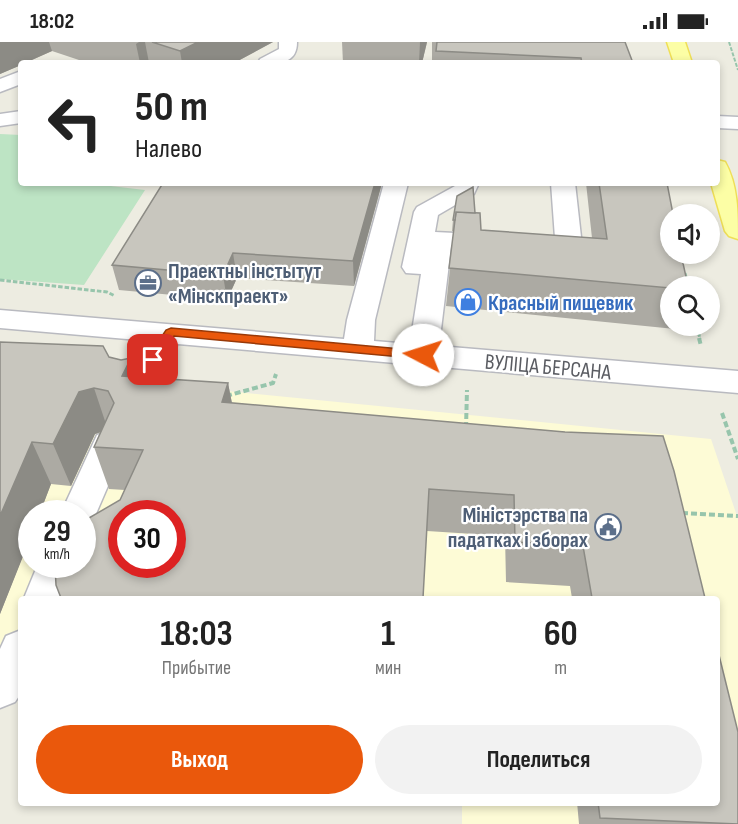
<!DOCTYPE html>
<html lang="ru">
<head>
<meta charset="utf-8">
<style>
  body { margin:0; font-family:"Sofia Sans Condensed",sans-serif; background:#f2f2f2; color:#222; height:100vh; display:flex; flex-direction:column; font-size:22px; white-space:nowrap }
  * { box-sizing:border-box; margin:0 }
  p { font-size:20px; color:#767676 }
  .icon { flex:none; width:33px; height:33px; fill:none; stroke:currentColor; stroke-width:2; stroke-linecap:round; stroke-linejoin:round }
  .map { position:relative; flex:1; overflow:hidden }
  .sheet { position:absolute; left:18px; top:554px; width:702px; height:210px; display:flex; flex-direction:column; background:#fff; border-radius:6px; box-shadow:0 3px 9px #0003 }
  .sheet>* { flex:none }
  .guide { position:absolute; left:18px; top:18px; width:702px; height:126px; border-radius:6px; box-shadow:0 3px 9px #0003; background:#fff; color:#222; overflow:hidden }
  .controls { position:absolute; left:660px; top:162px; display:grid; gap:12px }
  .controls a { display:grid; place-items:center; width:60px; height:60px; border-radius:50%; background:#fff; box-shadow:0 3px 9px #0003; font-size:30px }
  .speed { position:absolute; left:18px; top:458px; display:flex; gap:12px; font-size:30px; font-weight:700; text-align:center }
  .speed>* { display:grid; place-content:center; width:78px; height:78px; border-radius:50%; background:#fff; box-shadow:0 3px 9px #0003; line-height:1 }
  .speed small { font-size:15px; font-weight:400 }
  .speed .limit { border:9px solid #d22; background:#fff; color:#111 }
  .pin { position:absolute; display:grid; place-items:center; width:51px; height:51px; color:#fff; margin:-26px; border-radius:12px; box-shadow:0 3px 9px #0006 }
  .me { position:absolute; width:66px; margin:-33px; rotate:275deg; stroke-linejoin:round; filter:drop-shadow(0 0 4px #0008) }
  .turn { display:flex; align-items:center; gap:21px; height:126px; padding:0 18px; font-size:27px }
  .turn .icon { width:78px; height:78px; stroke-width:2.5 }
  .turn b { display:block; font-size:42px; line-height:51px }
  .eta { display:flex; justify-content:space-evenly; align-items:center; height:102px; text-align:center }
  .eta b { font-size:36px; font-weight:700; line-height:42px }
  .cta { display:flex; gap:12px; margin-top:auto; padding:12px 18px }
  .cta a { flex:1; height:69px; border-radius:36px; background:#ea580c; color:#fff; font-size:24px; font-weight:700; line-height:69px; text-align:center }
  .cta a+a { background:#f2f2f2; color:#222 }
  .status { display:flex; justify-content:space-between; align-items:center; height:42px; padding:0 30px; background:#fff; direction:ltr }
  .status svg { height:16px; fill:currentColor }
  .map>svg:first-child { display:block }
  .commercial { fill:#fdfbd6; fill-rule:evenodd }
  .green { fill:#bde4c4 }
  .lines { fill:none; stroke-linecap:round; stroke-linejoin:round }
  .minor-casing { stroke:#b9bac0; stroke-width:3 }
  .major-casing { stroke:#efdf57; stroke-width:3 }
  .path-far2 { stroke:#97c5ac; stroke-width:2; stroke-dasharray:4 1.5; stroke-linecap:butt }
  .path-far1 { stroke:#97c5ac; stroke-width:3; stroke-dasharray:4.5 2; stroke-linecap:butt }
  .path { stroke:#97c5ac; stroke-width:4; stroke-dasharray:6 3; stroke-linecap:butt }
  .minor { fill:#fff; fill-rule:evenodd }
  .major { fill:#fcfea5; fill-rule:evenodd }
  .wall { fill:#acaaa3 }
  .shaded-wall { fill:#8c8b85 }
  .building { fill:#c8c6be; stroke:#8c8b85; stroke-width:1.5; fill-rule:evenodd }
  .route { fill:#ea580c; stroke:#983908; stroke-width:1.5 }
  .labels { text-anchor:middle; stroke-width:4.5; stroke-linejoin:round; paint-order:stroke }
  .service-label { font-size:22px; font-weight:bold; fill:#4e5e75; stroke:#fff; text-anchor:start }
  .shop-label { font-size:22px; font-weight:bold; fill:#366cbe; stroke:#fff; text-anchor:start }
  .street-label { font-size:22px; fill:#5a5c62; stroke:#fff }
</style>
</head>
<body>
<div class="status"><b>18:02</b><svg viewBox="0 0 49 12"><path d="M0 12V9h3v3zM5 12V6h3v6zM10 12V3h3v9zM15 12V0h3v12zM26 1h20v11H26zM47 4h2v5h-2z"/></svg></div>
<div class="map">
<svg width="738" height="782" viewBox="0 0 738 782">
  <rect width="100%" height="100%" fill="#edece1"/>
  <path class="commercial" d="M0,334L227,349L711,397L738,477V782H462V761L717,760V556H21V610L0,619ZM32,471H82V522H32ZM122,471H172V522H122Z"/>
  <polygon class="green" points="0,92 21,93 21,141 103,141 102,143 145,148 84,243 0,237"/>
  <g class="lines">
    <defs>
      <g id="minor">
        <path d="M279,0H297C297,24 276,21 258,21L260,17L279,7Z"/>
        <polygon points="21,29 21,42 0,50 0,37"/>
        <polygon points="21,69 21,81 0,84 0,72"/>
        <polygon points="717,74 738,75 738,87 717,86"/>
        <polygon points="384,141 408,141 375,278 374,299 410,302 421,232 406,231 402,225 414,170 417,165 455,144 455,141 479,141 474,152 438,173 435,190 555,196 551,141 575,141 582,204 578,209 569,212 451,205 439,304 738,329 738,351 178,302 145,355 134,358 123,355 118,347 150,299 0,286 0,268 344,297 347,278"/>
        <polygon points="109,390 121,393 126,402 92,481 82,484 82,471 61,471 97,393"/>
        <polygon points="38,522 76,522 62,556 24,556"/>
        <polygon points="21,588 21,651 15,660 0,666 0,607 6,594"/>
      </g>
      <g id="major">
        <polygon points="667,0 685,0 692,21 674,21"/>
        <path d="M717,118L725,120C738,143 738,171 738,197L729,194L725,189L711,141H717Z"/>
      </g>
    </defs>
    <use href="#minor" class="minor-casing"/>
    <use href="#major" class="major-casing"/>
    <polyline class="path-far2" points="729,0 738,28"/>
    <g class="path-far1">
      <polyline points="685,231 688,244"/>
      <polyline points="0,238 107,250 115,254"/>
      <polyline points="697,284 700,297"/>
    </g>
    <g class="path">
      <polyline points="699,296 701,304"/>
      <polyline points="226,354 273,341 276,332"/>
      <polyline points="722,371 738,417"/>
      <polyline points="466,386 467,348"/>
      <polyline points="682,471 738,474"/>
    </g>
    <use href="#minor" class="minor"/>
    <use href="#major" class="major"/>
  </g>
  <g class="wall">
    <polygon points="0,0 273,0 234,21 88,21 52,9 25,21 21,21 21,23 0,32"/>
    <polygon points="342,0 427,0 422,21 343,21"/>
    <polygon points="432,0 625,0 633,21 432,21"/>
    <polygon points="382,141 354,244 237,236 227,258 119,248 112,223"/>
    <polygon points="586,141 667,141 670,244 670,284 676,284 675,287 446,264 454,189 452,189 453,178 475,171 481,188 592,196"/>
    <polygon points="0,300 109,315 121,318 131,316 136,335 228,341 232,361 565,390 705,556 572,556 570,544 506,540 505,494 427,489 120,458 125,448 109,447 94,405 100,390 95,392 71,444 51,442 0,572"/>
    <polygon points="577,760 717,760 738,782 579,782"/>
  </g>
  <g class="shaded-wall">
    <polygon points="0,0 49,0 52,9 25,21 21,21 21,23 0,32"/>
    <polygon points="139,0 145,0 149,21 140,21 136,2"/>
    <polygon points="198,0 273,0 234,21 182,21 180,9"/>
    <polygon points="420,0 427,0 422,21 419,21"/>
    <polygon points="375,141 382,141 354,244 353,219"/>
    <polygon points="233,211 237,236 227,258 223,233"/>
    <polygon points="131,316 143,358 122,334"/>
    <polygon points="228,341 236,383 222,360"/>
    <polygon points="94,346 108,388 95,392 71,444 53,402 79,350"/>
    <polygon points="32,400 51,442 40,471 32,471 32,492 0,572 0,474"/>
  </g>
  <g class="building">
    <polygon points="152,0 198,0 180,9"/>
    <polygon points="437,0 625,0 633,21 582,21 581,16 436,9"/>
    <polygon points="163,141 375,141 353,219 233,211 223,233 112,223"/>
    <polygon points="599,141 667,141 673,172 670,172 670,212 681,212 688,244 670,244 670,246 449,226 456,170 480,171 481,188 607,197"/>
    <polygon points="473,145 475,171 456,170 455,178 453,178 457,154"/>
    <path d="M0,300L103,304L109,315L121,318L131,316L122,334L228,341L222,360L565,390L663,394L674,429L705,556H592L583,504L515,500L514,453L429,447L423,556H61L56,543L55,524V522H82V480L120,458L143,408L94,405L114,361L108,349L94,346L79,350L53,402L32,400L0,474ZM122,471H172V522H122Z"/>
    <polygon points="717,605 738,690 738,782 600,776 598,760 717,760"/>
  </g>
  <polygon class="route" points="171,286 423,309 429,313 423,317 174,294 157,321 148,321 147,318 148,315 166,288"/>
  <defs>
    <symbol id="office-ring" viewBox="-11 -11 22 22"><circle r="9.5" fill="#fff" stroke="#5c6f8a" stroke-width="1.5"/><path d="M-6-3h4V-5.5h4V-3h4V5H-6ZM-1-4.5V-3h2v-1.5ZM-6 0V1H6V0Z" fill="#5c6f8a"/></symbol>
    <symbol id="shop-ring" viewBox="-11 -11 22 22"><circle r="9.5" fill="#fff" stroke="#3f7fe0" stroke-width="1.5"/><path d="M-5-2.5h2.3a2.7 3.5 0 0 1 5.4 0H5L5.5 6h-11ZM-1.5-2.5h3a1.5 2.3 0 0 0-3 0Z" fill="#3f7fe0"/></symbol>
    <symbol id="civic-ring" viewBox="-11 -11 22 22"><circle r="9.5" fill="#fff" stroke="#5c6f8a" stroke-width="1.5"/><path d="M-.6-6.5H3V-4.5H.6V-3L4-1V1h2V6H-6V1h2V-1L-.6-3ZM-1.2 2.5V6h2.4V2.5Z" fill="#5c6f8a"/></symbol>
  </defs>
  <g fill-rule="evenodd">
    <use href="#office-ring" x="133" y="226" width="30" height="30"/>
    <use href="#shop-ring" x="453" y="245" width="30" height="30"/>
    <use href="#civic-ring" x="593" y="470" width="30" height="30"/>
  </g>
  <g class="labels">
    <g class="service-label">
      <text x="168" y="236">Праектны інстытут<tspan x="168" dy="25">«Мінскпраект»</tspan></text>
      <text x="588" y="480" text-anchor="end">Міністэрства па<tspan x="588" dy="25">падатках і зборах</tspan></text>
    </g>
    <g class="shop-label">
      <text x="488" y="268">Красный пищевик</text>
    </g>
    <g class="street-label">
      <text transform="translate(548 324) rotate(5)" y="8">ВУЛІЦА БЕРСАНА</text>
    </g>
  </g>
</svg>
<div class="controls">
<a><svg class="icon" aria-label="sound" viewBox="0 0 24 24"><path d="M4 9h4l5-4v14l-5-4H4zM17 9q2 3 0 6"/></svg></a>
<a><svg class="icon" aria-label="search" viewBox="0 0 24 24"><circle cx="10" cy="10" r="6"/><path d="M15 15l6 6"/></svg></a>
</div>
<div class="speed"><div>29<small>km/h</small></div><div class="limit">30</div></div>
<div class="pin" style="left:153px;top:318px;background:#d93025"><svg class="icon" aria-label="arrive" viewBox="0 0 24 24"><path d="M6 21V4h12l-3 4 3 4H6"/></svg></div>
<svg class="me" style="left:423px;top:313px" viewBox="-20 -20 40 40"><circle r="19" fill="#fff"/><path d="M0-13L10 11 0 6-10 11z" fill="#ea580c"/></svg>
<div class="guide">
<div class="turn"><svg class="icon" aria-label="left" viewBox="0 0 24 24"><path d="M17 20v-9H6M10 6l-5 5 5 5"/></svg><div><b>50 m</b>Налево</div></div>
</div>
<section class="sheet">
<div class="eta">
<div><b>18:03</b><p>Прибытие</p></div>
<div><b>1</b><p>мин</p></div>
<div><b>60</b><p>m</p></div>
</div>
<div class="cta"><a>Выход</a><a>Поделиться</a></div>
</section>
</div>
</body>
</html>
